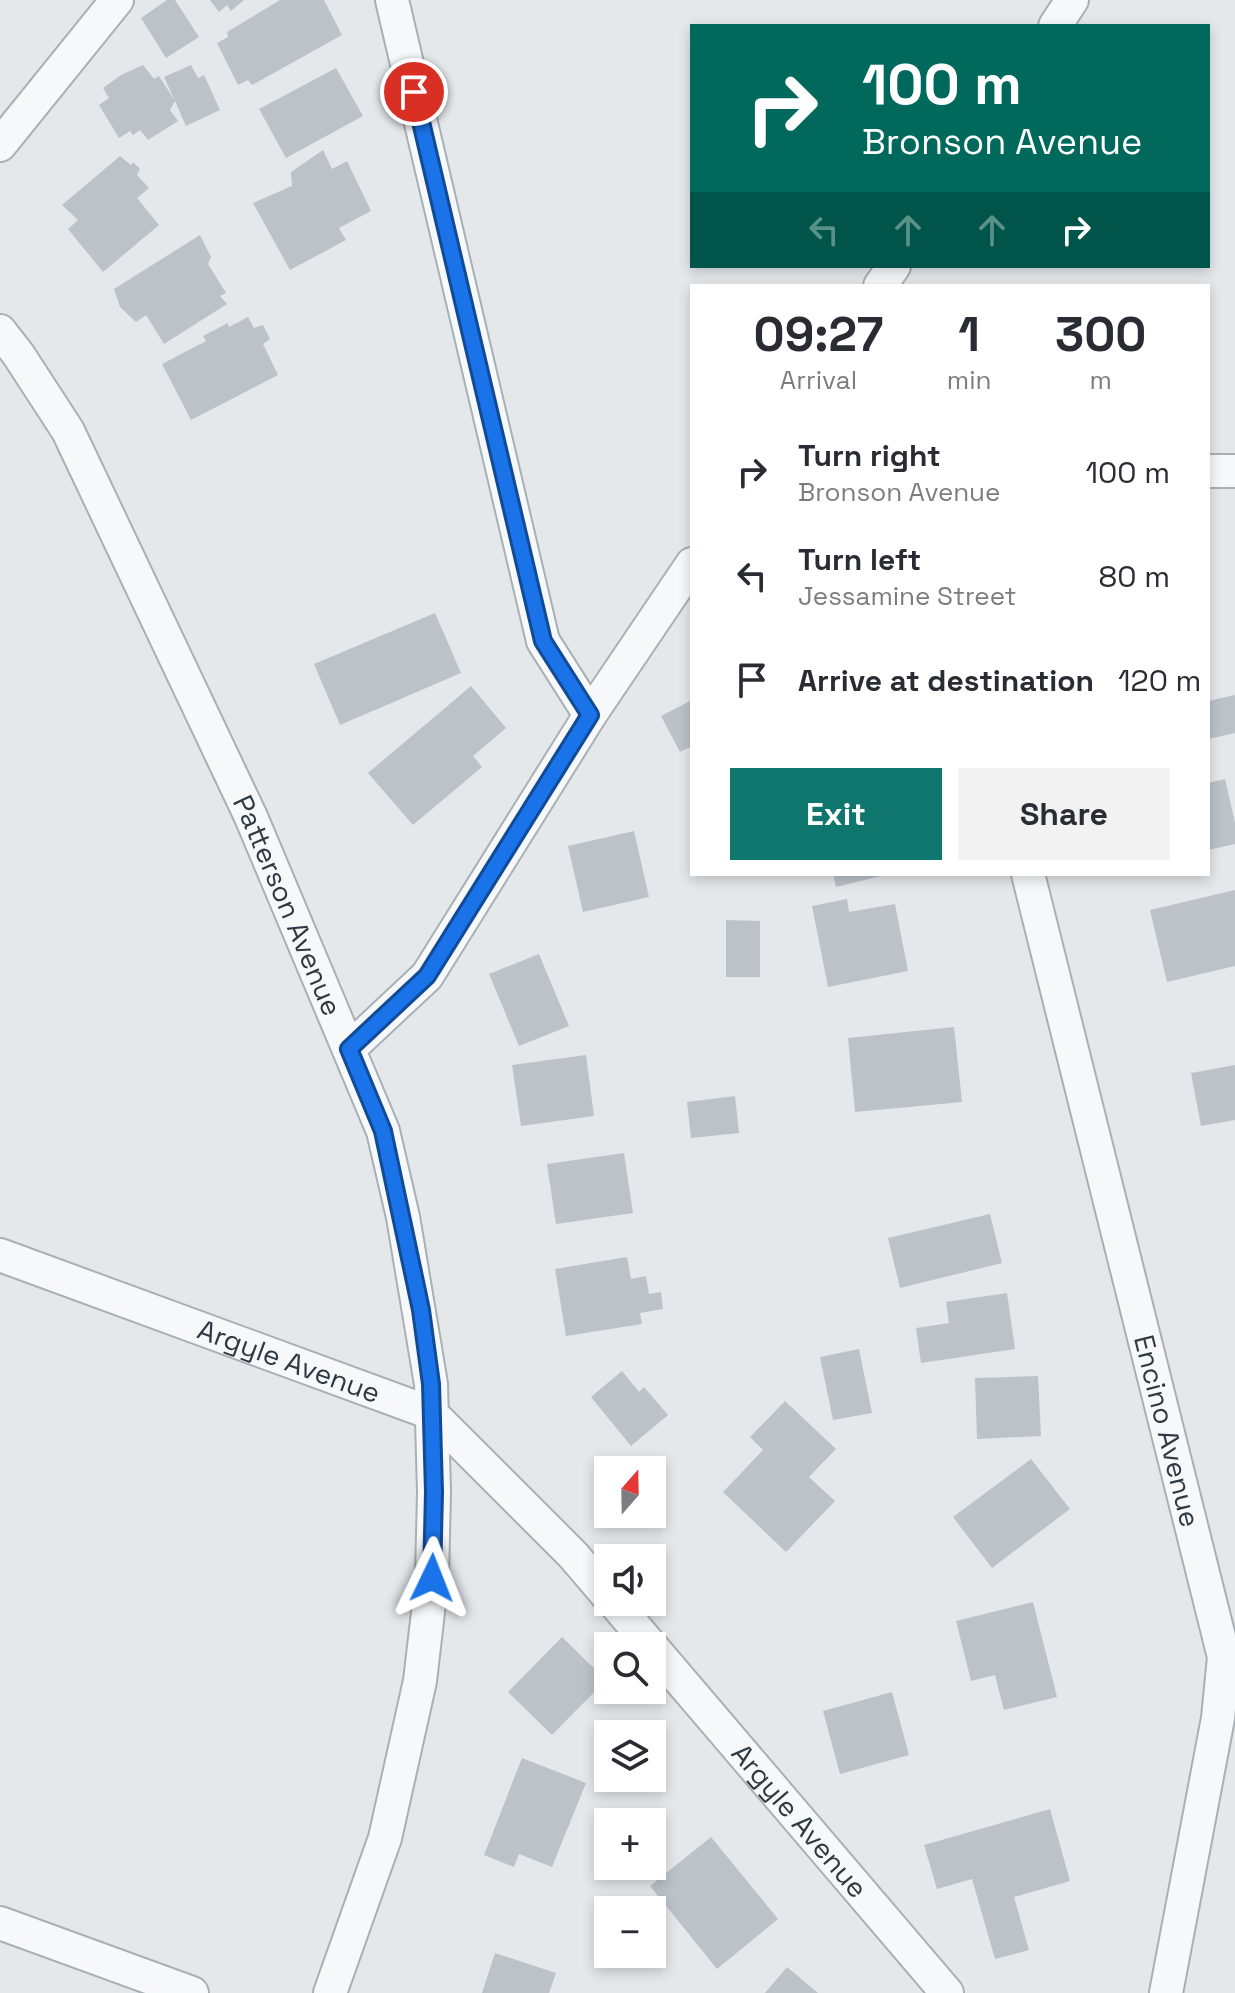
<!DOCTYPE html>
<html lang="en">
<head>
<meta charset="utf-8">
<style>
  body { margin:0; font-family:"Space Grotesk",sans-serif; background:#f2f2f3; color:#2b2b33; height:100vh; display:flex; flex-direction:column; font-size:30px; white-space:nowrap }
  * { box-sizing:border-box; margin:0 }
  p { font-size:26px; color:#7c7c81 }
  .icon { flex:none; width:44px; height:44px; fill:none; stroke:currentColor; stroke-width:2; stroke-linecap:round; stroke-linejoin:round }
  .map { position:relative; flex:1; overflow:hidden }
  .drawer { position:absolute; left:690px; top:284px; width:520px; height:592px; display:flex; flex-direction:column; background:#fff; border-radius:0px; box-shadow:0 4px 12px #0003 }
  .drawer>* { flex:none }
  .top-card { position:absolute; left:690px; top:24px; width:520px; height:244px; border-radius:0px; box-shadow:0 4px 12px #0003; background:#00695c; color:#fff; overflow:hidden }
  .needle { width:52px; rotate:20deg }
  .tools { position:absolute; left:594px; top:1456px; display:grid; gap:16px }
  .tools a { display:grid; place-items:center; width:72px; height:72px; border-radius:0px; background:#fff; box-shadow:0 4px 12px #0003; font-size:40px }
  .pin { position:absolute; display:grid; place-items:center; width:68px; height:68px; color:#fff; margin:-34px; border:4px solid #fff; border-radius:50%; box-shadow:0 2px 8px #0007 }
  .me { position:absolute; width:88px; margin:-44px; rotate:2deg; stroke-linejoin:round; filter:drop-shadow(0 0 6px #0008) }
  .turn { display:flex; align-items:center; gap:28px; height:168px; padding:0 40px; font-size:36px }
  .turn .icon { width:104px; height:104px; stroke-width:2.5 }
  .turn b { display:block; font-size:56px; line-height:68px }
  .lanes { display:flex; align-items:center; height:76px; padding:0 40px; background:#0003; justify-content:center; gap:40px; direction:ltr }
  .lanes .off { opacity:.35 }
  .eta { display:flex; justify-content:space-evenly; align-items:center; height:136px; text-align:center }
  .eta b { font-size:48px; font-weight:700; line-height:56px }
  .cta { display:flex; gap:16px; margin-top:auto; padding:16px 40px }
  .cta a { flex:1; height:92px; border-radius:0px; background:#0f766e; color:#fff; font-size:32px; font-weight:700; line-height:92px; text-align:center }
  .cta a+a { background:#f2f2f3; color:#2b2b33 }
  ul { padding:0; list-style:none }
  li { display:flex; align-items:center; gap:24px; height:104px; padding:0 40px }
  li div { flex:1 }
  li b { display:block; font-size:30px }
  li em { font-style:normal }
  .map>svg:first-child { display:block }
  .building { fill:#bcc2c8 }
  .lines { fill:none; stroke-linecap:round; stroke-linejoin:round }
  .street-casing { stroke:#a9b0b5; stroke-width:36 }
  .street { stroke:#f7f8fa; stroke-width:32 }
  .route-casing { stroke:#114b97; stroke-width:20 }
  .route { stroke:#1a73e8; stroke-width:14 }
  .labels { text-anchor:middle; stroke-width:6; stroke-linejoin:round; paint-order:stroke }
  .street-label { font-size:28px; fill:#2d3943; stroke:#f4f7f8 }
</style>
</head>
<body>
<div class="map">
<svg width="1235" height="1993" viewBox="0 0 1235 1993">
  <rect width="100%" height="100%" fill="#e4e8eb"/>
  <g class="building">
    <polygon points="167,0 175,0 199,37 166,58 141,18"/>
    <polygon points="210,0 244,0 231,11 227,5 219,12"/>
    <polygon points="280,0 324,0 342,35 252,85 248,80 238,85 217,43 228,37 227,32"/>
    <polygon points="143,65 154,79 159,76 175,101 164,77 191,65 198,78 204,75 220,110 186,126 175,101 170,110 178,121 148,140 140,130 133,135 130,131 119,138 99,105 109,98 103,88 121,75"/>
    <polygon points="336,68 363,116 286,158 259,109"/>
    <polygon points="323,150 332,169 347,161 371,211 339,228 346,240 290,270 253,203 292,186 291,172"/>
    <polygon points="120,156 131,165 133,162 140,169 137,175 149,188 137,198 159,225 103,272 68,229 78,220 62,205"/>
    <polygon points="200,235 211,257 208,264 226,293 220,296 227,304 164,344 146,315 136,322 120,307 114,289"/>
    <polygon points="248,317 254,328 263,325 270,339 263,344 278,375 191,420 162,364 206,341 203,336 228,323 229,327"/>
    <polygon points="435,613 461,673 340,725 314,664"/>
    <polygon points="471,686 506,728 473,756 482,767 413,825 368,773"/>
    <polygon points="1235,695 1235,733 1208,739 1208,701"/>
    <polygon points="692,700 692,746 680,752 661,716"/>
    <polygon points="1225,779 1235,823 1235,844 1208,850 1208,783"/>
    <polygon points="634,831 649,897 583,912 568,846"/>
    <polygon points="833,874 885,874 885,875 836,887"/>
    <polygon points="1235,890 1235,966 1167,982 1150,910"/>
    <polygon points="847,899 849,912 895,904 908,971 828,987 812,906"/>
    <polygon points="726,920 760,921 760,977 726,977"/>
    <polygon points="539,954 569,1026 519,1046 489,974"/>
    <polygon points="954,1027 962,1102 855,1112 848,1038"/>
    <polygon points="586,1055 594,1116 521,1126 512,1065"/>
    <polygon points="1235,1065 1235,1120 1201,1126 1191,1073"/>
    <polygon points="735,1096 739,1133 691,1138 687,1102"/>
    <polygon points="624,1153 633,1213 556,1224 547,1164"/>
    <polygon points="990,1214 1002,1263 900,1288 888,1238"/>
    <polygon points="627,1257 631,1279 646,1276 649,1294 661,1292 663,1309 640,1313 642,1324 566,1336 555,1269"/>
    <polygon points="1007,1293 1015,1349 921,1363 916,1328 949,1323 946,1302"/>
    <polygon points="859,1349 872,1413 833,1420 820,1357"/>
    <polygon points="622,1371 639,1392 644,1387 668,1415 631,1446 591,1397"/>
    <polygon points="1038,1376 1041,1436 977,1439 975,1378"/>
    <polygon points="785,1401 836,1449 809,1477 835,1501 786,1552 723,1492 763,1450 750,1437"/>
    <polygon points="1031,1459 1070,1509 992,1568 953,1517"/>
    <polygon points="1033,1602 1057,1697 1004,1710 995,1675 971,1681 956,1621"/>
    <polygon points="562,1637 606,1680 552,1735 508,1692"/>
    <polygon points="892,1692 909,1755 840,1774 823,1711"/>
    <polygon points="522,1758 586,1783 552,1867 519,1854 514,1867 484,1855"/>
    <polygon points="1050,1809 1070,1881 1014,1897 1029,1950 995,1959 972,1879 937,1889 924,1845"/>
    <polygon points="711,1837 778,1919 717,1969 650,1886"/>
    <polygon points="495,1953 556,1973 549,1993 482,1993"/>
    <polygon points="787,1967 818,1993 765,1993"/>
  </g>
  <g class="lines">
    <defs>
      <g id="street">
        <polyline points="392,0 543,641 590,715"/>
        <polyline points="1055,26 1072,0"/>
        <polyline points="0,145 117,0"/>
        <polyline points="880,286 894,266"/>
        <path id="s1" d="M0,331L18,354L68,431L251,817L383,1131L403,1217L431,1384L434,1492L432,1578L420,1681L385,1838L330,1993"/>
        <polyline points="1208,471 1235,471"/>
        <path id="s2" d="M1028,874L1224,1657L1218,1718L1166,1993"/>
        <polyline points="349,1049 427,976 590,715 692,564"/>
        <path id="s3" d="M0,1255L431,1413L573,1555L608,1596"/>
        <polyline points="614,1602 651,1646"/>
        <path id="s4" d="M652,1647L947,1993"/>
        <polyline points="0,1923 192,1993"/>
      </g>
    </defs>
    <use href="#street" class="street-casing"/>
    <use href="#street" class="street"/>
  </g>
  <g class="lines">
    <defs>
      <polyline id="route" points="414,92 543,641 590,715 427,976 349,1049 383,1131 421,1310 431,1384 434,1492 432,1578"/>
    </defs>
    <use href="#route" class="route-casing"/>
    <use href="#route" class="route"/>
  </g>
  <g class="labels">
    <g class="street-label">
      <text dy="10" stroke="none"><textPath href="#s1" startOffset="644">Patterson Avenue</textPath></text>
      <text dy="10" stroke="none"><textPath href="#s3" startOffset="308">Argyle Avenue</textPath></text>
      <text dy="10" stroke="none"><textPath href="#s2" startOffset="574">Encino Avenue</textPath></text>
      <text dy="10" stroke="none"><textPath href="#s4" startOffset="228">Argyle Avenue</textPath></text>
    </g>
  </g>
</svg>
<div class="tools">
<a><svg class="needle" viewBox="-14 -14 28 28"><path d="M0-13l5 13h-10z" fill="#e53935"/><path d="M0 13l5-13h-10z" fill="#7c7c81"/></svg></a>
<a><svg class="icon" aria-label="sound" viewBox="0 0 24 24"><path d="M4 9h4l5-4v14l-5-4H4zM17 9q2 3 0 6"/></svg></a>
<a><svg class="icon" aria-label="search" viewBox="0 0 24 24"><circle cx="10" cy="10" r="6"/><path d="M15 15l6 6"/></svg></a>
<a><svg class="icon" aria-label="layers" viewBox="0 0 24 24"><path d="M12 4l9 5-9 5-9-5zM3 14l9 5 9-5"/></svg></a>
<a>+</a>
<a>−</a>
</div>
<div class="pin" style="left:414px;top:92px;background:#d93025"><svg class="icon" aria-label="arrive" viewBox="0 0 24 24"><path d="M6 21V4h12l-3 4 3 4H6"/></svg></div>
<svg class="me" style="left:432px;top:1578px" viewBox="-20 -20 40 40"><path d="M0-17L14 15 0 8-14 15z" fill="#1a73e8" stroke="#fff" stroke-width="4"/></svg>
<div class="top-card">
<div class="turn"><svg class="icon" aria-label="right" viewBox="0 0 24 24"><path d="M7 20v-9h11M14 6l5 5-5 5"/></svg><div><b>100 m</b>Bronson Avenue</div></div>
<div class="lanes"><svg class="icon off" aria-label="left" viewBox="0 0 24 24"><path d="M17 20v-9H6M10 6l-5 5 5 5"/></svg><svg class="icon off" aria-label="ahead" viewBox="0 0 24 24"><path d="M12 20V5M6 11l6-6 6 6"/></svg><svg class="icon off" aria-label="ahead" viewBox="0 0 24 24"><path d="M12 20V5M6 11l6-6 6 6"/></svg><svg class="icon" aria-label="right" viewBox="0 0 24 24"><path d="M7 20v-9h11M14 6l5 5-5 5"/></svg></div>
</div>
<section class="drawer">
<div class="eta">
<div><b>09:27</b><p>Arrival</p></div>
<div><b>1</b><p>min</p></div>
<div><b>300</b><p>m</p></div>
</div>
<ul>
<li><svg class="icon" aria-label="right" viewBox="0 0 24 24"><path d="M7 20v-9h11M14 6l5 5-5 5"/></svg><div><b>Turn right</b><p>Bronson Avenue</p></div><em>100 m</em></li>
<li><svg class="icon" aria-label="left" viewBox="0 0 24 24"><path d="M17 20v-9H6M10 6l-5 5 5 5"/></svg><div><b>Turn left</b><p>Jessamine Street</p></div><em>80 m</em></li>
<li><svg class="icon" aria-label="arrive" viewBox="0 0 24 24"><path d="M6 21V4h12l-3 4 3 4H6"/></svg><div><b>Arrive at destination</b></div><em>120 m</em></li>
</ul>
<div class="cta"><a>Exit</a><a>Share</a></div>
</section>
</div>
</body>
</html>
